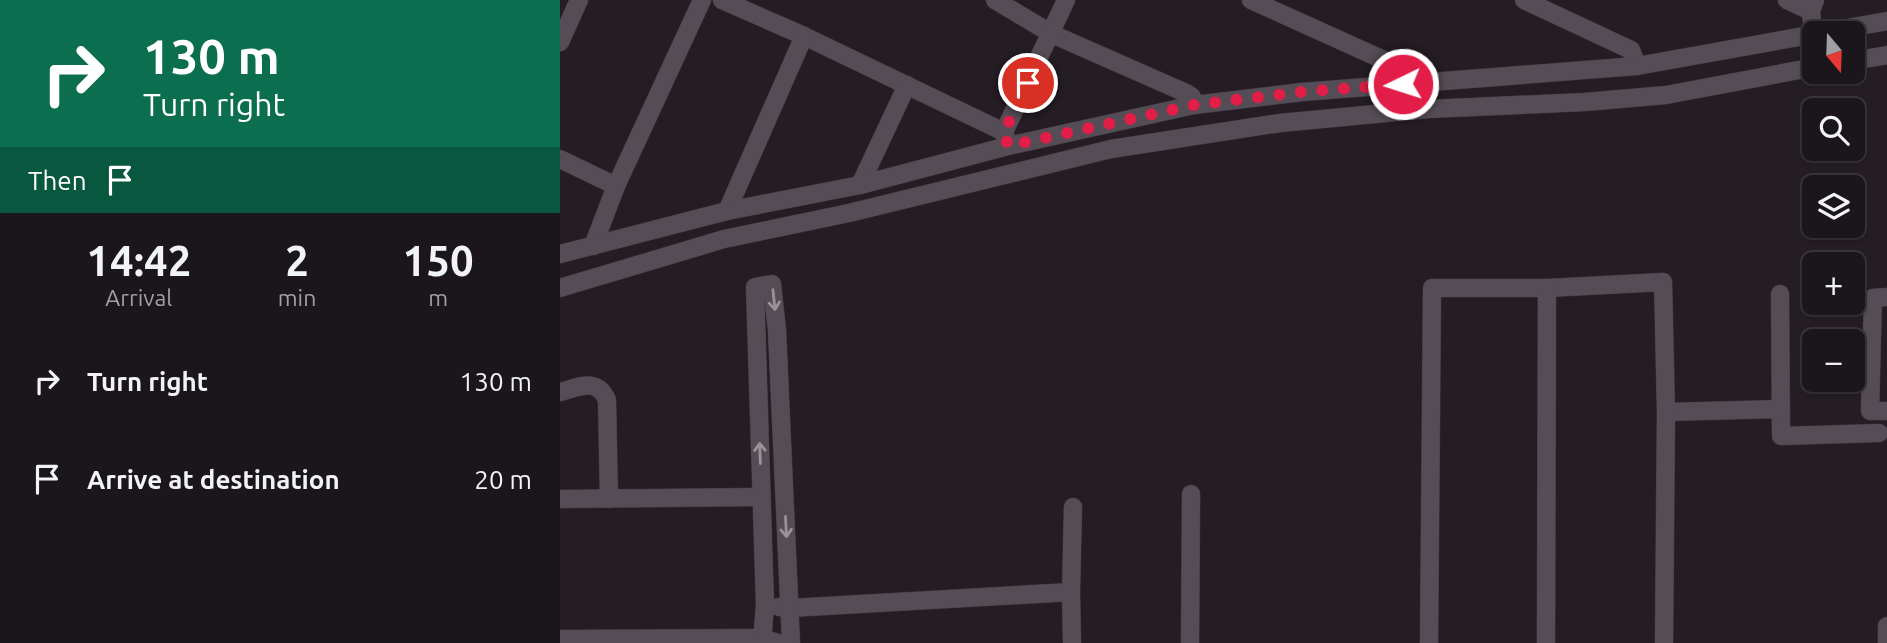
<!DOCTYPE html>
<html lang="en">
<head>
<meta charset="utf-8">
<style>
  body { margin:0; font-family:Ubuntu,sans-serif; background:#282328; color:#f1f3f6; height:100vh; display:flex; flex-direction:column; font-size:26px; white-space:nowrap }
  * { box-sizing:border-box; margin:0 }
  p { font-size:23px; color:#a09fa3 }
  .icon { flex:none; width:38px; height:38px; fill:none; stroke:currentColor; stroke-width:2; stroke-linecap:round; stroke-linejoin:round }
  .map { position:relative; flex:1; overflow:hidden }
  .panel { display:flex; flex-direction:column; background:#1b161b; width:560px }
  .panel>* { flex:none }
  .hud { background:#0b6e4f; color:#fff; overflow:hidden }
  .needle { width:46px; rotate:161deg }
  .tools { position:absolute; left:1242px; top:21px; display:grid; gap:14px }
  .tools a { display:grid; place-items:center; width:63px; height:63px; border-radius:10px; background:#1b161b; box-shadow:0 2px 5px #0004,0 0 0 2px #39353a; font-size:35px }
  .pin { position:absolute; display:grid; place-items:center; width:60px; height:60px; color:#fff; margin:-30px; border:4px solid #fff; border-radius:50%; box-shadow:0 2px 7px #0007 }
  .me { position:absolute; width:77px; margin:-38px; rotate:266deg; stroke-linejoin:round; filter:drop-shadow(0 0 5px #0008) }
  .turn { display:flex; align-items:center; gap:24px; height:147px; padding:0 28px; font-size:32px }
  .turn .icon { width:91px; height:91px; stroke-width:2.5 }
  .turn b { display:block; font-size:49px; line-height:60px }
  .then { display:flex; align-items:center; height:66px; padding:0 28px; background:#0003; gap:14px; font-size:26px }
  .eta { display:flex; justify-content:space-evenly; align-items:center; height:119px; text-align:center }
  .eta b { font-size:42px; font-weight:700; line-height:49px }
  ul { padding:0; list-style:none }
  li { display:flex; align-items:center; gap:21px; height:98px; padding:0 28px }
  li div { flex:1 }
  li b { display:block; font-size:26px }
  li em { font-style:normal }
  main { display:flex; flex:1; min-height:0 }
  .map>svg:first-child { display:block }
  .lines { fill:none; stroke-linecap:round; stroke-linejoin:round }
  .minor-casing { stroke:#3e383e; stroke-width:19 }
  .minor { stroke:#554d55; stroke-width:18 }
  .oneway { stroke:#999399 }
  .route { stroke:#e11d48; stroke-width:12; stroke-dasharray:0 21.6 }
</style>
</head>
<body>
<main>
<section class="panel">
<div class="hud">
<div class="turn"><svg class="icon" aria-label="right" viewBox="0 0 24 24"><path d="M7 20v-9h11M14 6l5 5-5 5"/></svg><div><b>130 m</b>Turn right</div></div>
<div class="then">Then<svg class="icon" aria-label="arrive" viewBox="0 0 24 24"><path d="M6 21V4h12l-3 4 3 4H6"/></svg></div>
</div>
<div class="eta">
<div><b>14:42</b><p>Arrival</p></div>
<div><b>2</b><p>min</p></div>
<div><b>150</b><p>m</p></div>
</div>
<ul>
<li><svg class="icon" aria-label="right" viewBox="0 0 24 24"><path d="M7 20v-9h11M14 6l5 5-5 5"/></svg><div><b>Turn right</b></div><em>130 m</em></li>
<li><svg class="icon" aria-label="arrive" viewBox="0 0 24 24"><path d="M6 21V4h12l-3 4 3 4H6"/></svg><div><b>Arrive at destination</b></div><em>20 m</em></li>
</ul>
</section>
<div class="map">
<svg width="1327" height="643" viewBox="0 0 1327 643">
  <rect width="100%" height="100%" fill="#241d24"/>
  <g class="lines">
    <defs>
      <g id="minor">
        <polyline points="162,0 244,36 444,132"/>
        <polyline points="435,0 492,34 626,93 632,97 634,105"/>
        <polyline points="691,0 837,66 843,77 843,84"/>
        <polyline points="964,0 1071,50 1077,66"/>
        <polyline points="1227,0 1251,11"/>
        <polyline points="1259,33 1327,21"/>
        <polyline points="1253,34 1251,11 1255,0"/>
        <polyline points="0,42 19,0"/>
        <polyline points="1293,61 1327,55"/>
        <polyline points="447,142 444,132 506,0"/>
        <polyline points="0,159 56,186"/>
        <polyline points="300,185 347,85"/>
        <polyline points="167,211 244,36"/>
        <polyline points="33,246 56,186 142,0"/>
        <polyline points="0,254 167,211 300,185 448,146 634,105 742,92 1077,66 1255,34"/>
        <polyline points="0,288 164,239 289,213 551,149 720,123 868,109 1025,102 1106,95 1255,67"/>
        <polyline points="1220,294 1221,436 1319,433"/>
        <polyline points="1327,297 1313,298 1310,411 1327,411"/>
        <path d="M0,392C19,387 37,377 47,400L49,499"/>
        <polyline points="1106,412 1221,409"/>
        <polyline points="0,499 201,497"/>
        <polyline points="219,607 230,608 511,592"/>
        <polyline points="0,639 202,638 218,643"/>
        <polyline points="202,643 205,605 195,287 212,284 217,330 231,643"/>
        <polyline points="512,643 511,592 513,507"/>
        <polyline points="630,643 631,494"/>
        <polyline points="869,643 872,288 987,288 1103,282 1106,412 1104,643"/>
        <polyline points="986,643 987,288"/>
        <polyline points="1327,643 1327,626"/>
      </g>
    </defs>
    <use href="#minor" class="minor-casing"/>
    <use href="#minor" class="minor"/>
  </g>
  <defs><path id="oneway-shaft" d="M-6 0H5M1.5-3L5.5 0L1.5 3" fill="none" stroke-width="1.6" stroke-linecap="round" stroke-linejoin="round" transform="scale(1.75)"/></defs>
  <g class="oneway">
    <use href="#oneway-shaft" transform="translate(214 300) rotate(84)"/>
    <use href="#oneway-shaft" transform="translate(200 453) rotate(-92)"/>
    <use href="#oneway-shaft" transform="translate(226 527) rotate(87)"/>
  </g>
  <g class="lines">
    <polyline class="route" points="468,83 444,132 448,146 634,105 741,92 843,84"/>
  </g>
</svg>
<div class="tools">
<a><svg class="needle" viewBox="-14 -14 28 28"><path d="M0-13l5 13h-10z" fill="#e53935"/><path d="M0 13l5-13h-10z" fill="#a09fa3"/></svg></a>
<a><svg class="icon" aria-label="search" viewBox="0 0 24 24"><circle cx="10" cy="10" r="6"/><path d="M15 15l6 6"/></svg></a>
<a><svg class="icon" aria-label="layers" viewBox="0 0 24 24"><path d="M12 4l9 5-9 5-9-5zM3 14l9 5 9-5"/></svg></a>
<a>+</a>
<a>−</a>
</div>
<div class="pin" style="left:468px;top:83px;background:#d93025"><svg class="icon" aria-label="arrive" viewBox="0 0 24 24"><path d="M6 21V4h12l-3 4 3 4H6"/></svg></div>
<svg class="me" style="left:843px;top:84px" viewBox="-20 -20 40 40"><circle r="17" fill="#e11d48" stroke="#fff" stroke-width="3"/><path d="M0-11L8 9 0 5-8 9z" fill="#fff"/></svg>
</div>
</main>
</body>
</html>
